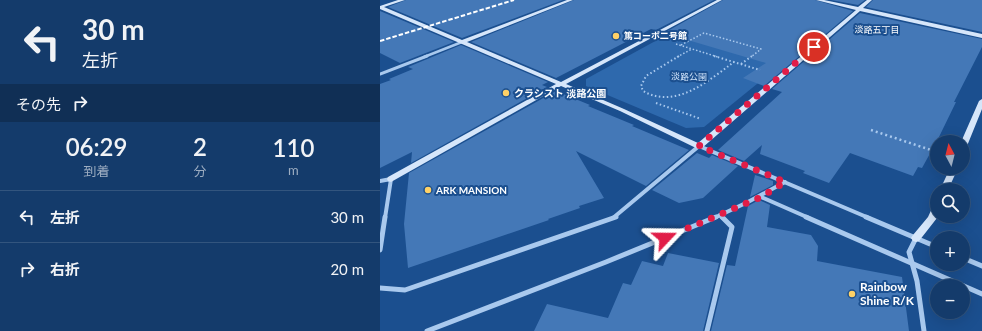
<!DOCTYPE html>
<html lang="ja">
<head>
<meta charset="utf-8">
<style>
  body { margin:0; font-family:Lato,"Noto Sans JP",sans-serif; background:#214673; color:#f1f3f6; height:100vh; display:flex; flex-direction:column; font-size:15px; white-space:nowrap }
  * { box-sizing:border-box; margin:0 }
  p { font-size:13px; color:#9dadc1 }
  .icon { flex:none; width:22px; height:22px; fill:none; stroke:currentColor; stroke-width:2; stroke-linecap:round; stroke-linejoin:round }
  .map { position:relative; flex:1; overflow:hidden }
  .details { display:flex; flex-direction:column; background:#143b6b; width:380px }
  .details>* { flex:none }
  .banner { background:#143b6b; color:#f1f3f6; overflow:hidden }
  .needle { width:26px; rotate:353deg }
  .buttons { position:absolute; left:550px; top:135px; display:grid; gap:8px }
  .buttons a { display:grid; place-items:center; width:40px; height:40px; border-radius:50%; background:#143b6b; box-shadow:0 4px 16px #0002,0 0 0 1px #33557e; font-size:20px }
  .pin { position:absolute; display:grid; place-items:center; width:34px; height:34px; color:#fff; margin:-17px; border:2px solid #fff; border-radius:50%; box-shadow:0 1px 4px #0007 }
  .me { position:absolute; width:44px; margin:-22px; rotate:67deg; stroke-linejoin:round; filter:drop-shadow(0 0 3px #0008) }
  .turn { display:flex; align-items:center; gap:14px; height:84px; padding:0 16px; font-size:18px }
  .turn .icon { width:52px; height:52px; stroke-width:2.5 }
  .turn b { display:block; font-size:28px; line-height:34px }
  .then { display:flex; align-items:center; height:38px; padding:0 16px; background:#0003; gap:8px; font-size:15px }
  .eta { display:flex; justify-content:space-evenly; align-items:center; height:68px; text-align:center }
  .eta b { font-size:24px; font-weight:600; line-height:28px }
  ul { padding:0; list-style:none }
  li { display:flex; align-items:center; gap:12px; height:52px; padding:0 16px; border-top:1px solid #33557e }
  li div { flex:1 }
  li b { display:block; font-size:15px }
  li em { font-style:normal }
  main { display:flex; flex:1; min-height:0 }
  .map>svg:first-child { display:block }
  .green { fill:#2e69ad }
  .building { fill:#4478b7 }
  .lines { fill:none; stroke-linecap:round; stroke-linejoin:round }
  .path-far2 { stroke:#a9c9ee; stroke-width:1.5; stroke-dasharray:1.5 2; stroke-linecap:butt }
  .path-far1 { stroke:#a9c9ee; stroke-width:2; stroke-dasharray:1.5 2.5; stroke-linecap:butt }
  .path { stroke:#a9c9ee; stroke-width:2.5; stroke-dasharray:2 3; stroke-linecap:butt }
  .street-far3 { stroke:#a9c9ee; stroke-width:2.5 }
  .street-far2 { stroke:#a9c9ee; stroke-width:3 }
  .street-far1 { stroke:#a9c9ee; stroke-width:4 }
  .street { stroke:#a9c9ee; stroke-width:5 }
  .secondary { fill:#d6e6fa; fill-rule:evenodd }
  .rail { stroke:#fff; stroke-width:2; stroke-dasharray:4.5 2; stroke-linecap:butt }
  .route { stroke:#e11d48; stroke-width:7; stroke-dasharray:0 12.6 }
  .poi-dot { fill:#ffd166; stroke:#1b4f8f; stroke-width:1.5 }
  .labels { text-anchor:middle; stroke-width:4; stroke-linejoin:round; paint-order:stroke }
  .far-neighbourhood-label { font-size:9px; fill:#fff; stroke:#1b4f8f }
  .far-poi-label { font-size:9px; font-weight:bold; fill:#fff; stroke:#1b4f8f; text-anchor:start }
  .far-park-label { font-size:9px; fill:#cfe3fa; stroke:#1b4f8f }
  .poi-label { font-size:10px; font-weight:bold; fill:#fff; stroke:#1b4f8f; text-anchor:start }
  .near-poi-label { font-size:12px; font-weight:bold; fill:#fff; stroke:#1b4f8f; text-anchor:start }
</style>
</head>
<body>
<main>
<section class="details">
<div class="banner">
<div class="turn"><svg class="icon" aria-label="left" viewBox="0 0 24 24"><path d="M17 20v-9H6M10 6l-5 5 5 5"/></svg><div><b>30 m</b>左折</div></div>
<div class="then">その先<svg class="icon" aria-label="right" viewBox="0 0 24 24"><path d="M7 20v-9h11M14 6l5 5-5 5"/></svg></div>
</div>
<div class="eta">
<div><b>06:29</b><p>到着</p></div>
<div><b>2</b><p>分</p></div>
<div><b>110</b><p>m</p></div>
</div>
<ul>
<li><svg class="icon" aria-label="left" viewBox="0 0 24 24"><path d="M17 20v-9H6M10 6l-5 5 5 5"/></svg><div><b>左折</b></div><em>30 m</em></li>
<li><svg class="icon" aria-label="right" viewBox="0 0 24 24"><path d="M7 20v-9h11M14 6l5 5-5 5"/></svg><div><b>右折</b></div><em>20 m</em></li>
</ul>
</section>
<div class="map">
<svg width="602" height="331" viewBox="0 0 602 331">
  <rect width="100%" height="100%" fill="#1b4f8f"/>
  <polygon class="green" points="321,16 426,44 324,127 306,128 206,86 206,79"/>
  <g class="building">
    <polygon points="26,0 183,0 82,38 8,7"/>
    <polygon points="194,0 334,0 276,30 271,29 176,78 91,42"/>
    <polygon points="343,0 435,0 473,11 384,86 363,78 386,63 284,33"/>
    <polygon points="451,0 485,0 478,5"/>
    <polygon points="493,0 602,0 602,32 486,7"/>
    <polygon points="0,11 74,42 20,63 0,53"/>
    <polygon points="480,13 602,39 602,47 574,102 576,102 558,139 542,168 538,167 533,176 470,153 449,183 423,173 425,171 380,154 382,145 364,161 338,150 402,92 392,89"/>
    <polygon points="81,45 168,82 162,85 167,87 31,163 32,152 0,168 0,84 11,80 9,79 33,69 28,67"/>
    <polygon points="176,91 210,105 208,106 254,125 252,126 309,150 266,186 196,151 224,198 199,206 200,208 168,219 169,220 28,268 24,224 29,173"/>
    <polygon points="317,153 329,158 332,155 358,166 323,198 299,203 272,190"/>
    <polygon points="375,175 393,181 393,185 370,197"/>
    <polygon points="379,200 390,205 387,227 431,235 438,246 437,261 522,277 529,331 331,331 347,265 355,266 368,206"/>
    <polygon points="288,253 339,263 323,331 154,331 167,304 228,318 243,283 251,285 262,261 283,266"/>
  </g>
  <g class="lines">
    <g class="path-far2">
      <polyline points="296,44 338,57"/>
      <polyline points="301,45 324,33 381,49 371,57"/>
      <polyline points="297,57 312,49"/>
    </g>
    <g class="path-far1">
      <path d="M299,56L266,76L261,86L263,91C296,110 329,80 354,62"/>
      <polyline points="334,56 380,70"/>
      <polyline points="361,64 372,56"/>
      <polyline points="276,103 321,119"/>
    </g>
    <polyline class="path" points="491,130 557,152"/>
    <polyline class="street-far3" points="44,57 82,42"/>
    <polyline class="street-far2" points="0,74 47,56"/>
    <g class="street-far1">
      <polyline points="0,181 11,179 5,218"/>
      <polyline points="381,197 429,218"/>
      <polyline points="340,215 343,218"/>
      <polyline points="233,218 319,146 489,218"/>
      <polyline points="334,218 368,202 405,182"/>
    </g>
    <g class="street">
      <polyline points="426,217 602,294"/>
      <polyline points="486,217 557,247"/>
      <polyline points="536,238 529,252 537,281 544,331"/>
      <polyline points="0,250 5,217"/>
      <polyline points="583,258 602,266"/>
      <polyline points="0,288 25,290 236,217"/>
      <polyline points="47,331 226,262 336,217"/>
      <polyline points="327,331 352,227 342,217"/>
    </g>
    <g class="secondary">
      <polygon points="18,0 25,0 4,7 82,40 187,0 193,0 87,42 181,82 337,0 342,0 186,84 244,109 318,143 476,10 436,0 444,0 478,7 487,0 492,0 483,8 602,34 602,38 480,11 322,148 316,148 240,111 181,86 11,182 8,181 7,179 8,177 176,84 0,9 0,6"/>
      <polygon points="602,99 602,109 587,146 583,148 583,142 581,142 599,101"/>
      <polygon points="570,168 578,168 568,190 560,190"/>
      <polygon points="557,203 557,218 539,241 536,242 533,241 531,238 533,235 548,217 554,204"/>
    </g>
    <polyline class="rail" points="0,41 134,0"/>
  </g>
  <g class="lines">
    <polyline class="route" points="285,238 381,197 405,182 319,146 434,47"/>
  </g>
  <g class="poi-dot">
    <circle cx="236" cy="36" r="4"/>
    <circle cx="126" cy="93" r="4"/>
    <circle cx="48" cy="190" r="4"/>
    <circle cx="472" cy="294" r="4"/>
  </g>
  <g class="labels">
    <g class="far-neighbourhood-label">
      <text x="497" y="33">淡路五丁目</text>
    </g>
    <g class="far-poi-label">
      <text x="244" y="39">篤コーポ二号館</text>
    </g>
    <g class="far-park-label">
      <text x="309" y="80">淡路公園</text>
    </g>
    <g class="poi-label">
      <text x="134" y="97">クラシスト 淡路公園</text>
      <text x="56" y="194">ARK MANSION</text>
    </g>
    <g class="near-poi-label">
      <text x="480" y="291">Rainbow<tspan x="480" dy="14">Shine R/K</tspan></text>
    </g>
  </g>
</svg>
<div class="buttons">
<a><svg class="needle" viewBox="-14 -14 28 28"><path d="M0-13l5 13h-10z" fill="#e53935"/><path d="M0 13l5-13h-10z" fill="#9dadc1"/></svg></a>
<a><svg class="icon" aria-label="search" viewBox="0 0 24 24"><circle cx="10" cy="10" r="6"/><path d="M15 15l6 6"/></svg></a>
<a>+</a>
<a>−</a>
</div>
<div class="pin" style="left:434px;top:47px;background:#d93025"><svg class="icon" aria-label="arrive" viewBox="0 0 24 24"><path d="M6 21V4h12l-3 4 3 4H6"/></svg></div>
<svg class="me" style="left:285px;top:238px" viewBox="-20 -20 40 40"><path d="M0-17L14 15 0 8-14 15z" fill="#e11d48" stroke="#fff" stroke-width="4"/></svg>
</div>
</main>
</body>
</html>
